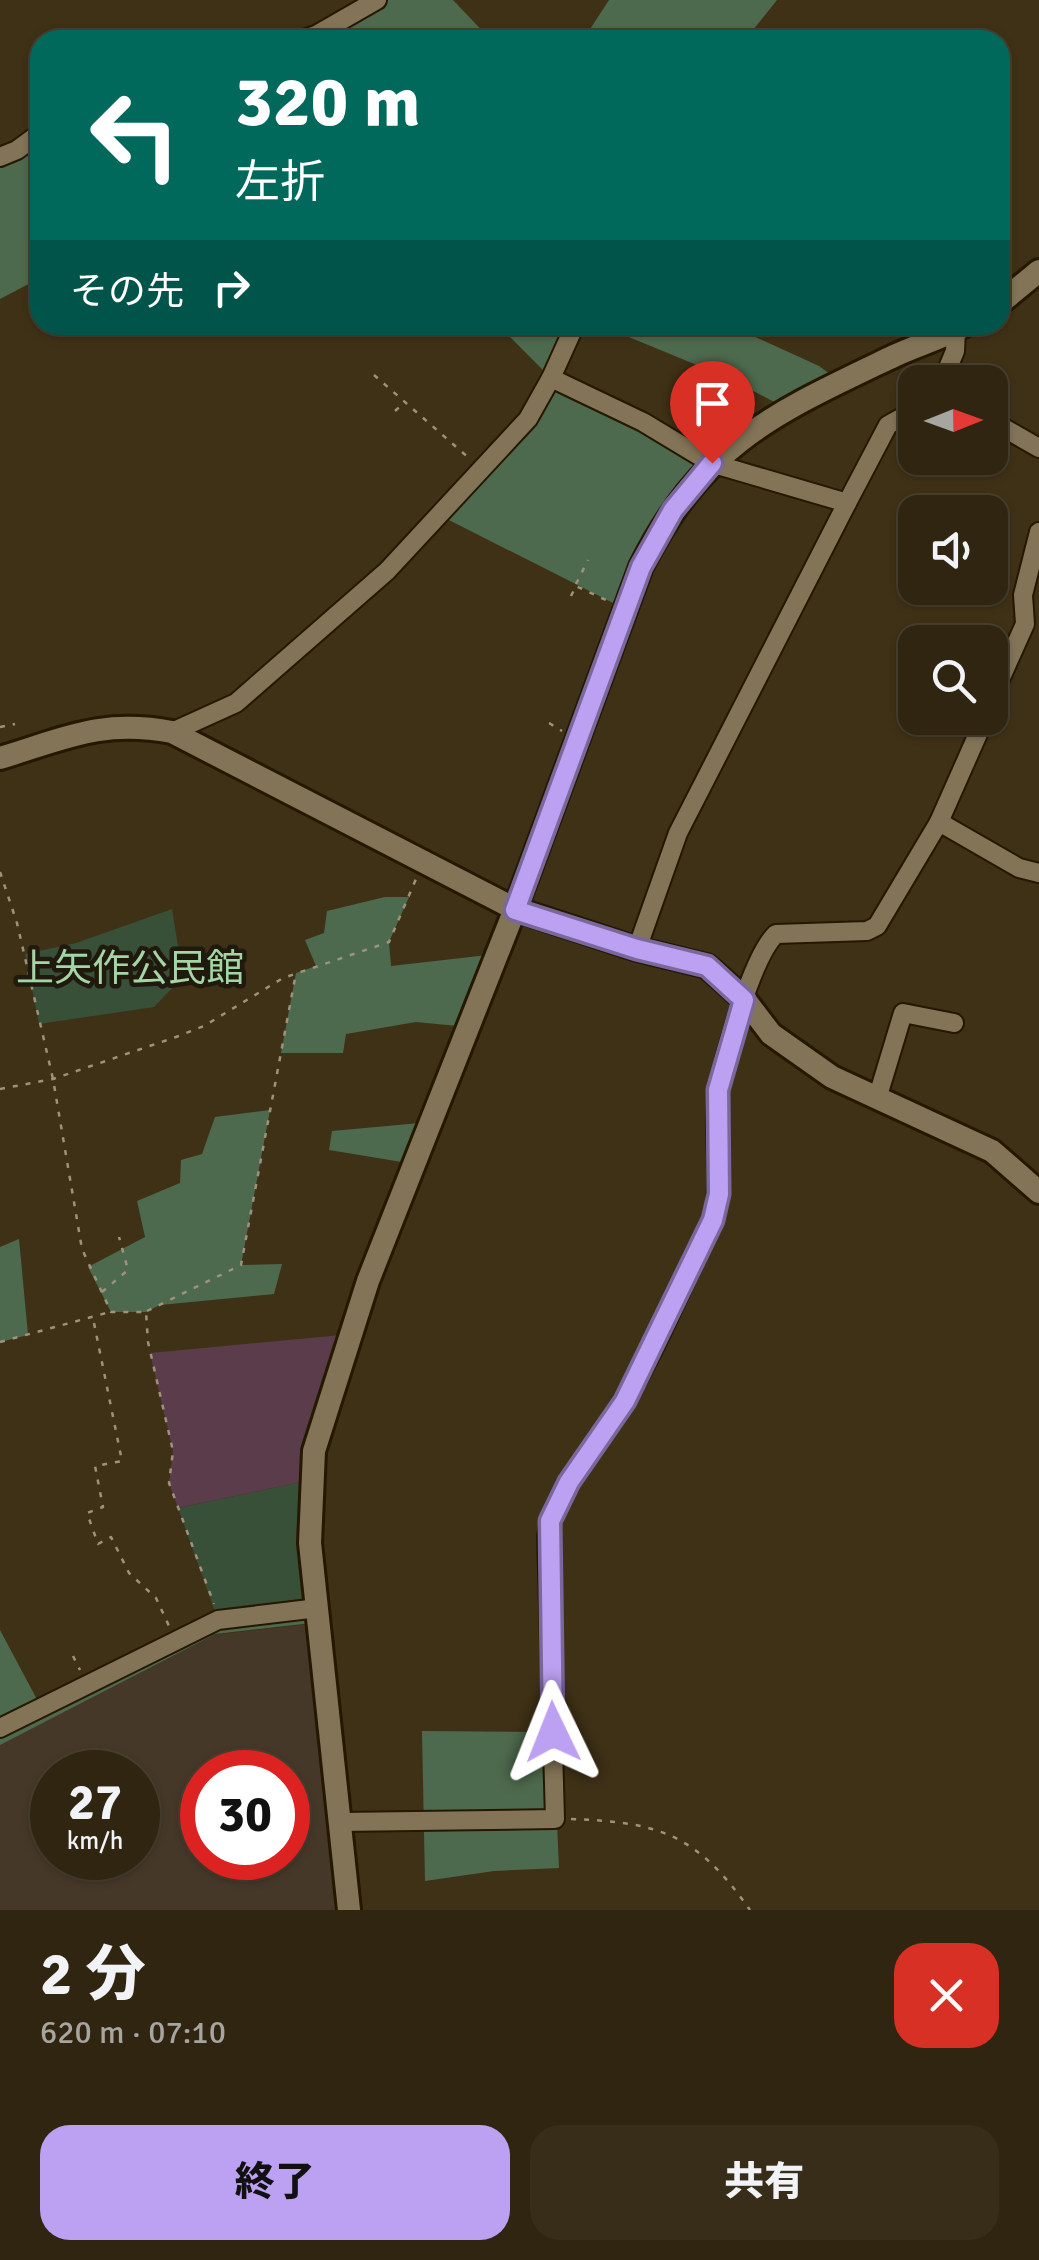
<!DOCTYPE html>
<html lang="ja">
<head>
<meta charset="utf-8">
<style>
  body { margin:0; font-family:Signika,"Noto Sans JP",sans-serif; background:#372d19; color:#f1f3f6; height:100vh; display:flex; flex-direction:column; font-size:38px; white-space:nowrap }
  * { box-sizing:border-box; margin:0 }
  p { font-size:32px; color:#a7a59f }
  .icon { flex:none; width:55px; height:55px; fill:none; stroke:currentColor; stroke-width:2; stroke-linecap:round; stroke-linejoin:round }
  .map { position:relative; height:1910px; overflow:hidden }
  .side { display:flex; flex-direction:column; background:#2f2510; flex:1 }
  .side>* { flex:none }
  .guide { position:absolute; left:30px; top:30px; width:980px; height:305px; border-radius:30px; box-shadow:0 2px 8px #0004,0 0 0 2px #4a4230; background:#00695c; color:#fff; overflow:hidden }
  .needle { width:65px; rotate:89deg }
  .fabs { position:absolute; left:898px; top:365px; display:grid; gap:20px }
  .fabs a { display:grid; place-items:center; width:110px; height:110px; border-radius:20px; background:#2f2510; box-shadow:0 2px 8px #0004,0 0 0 2px #4a4230; font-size:50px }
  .speed { position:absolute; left:30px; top:1750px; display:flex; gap:20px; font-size:50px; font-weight:700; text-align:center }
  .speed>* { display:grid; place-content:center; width:130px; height:130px; border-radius:50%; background:#2f2510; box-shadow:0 2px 8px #0004,0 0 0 2px #4a4230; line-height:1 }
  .speed small { font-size:25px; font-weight:400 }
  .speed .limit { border:15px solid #d22; background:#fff; color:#111 }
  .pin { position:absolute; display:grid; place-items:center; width:85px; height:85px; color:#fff; margin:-102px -42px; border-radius:50% 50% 50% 0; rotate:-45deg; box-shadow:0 0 10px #0007 }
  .pin .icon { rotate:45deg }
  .me { position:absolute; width:110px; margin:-55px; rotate:358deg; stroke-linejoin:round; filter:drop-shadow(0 0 8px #0008) }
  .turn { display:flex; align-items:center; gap:35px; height:210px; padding:0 40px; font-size:45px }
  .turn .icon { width:130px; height:130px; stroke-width:2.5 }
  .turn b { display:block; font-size:70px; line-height:85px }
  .then { display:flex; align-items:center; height:95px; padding:0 40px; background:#0003; gap:20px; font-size:38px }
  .round { display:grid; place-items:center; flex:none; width:105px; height:105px; border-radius:30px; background:#372d19 }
  .summary { display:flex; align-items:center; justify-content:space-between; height:170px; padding:0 40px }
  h1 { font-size:60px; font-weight:800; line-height:75px }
  .primary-button { display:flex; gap:20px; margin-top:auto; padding:20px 40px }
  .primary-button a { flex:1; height:115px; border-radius:30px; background:#bca0f2; color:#111; font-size:40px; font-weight:800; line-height:115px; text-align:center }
  .primary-button a+a { background:#372d19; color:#f1f3f6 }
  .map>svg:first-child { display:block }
  .education { fill:#453829; fill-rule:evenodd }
  .green { fill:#384f38 }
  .forest { fill:#4e6a4e }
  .building { fill:#5a3c4a }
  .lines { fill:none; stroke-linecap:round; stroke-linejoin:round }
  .minor-casing { stroke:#251800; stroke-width:22 }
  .tertiary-casing { stroke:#251800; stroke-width:28 }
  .path { stroke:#9e927d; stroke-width:2.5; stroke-dasharray:5 8; stroke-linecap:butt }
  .minor { stroke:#837457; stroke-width:18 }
  .tertiary { stroke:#837457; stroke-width:22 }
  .route-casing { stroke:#7a689d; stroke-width:25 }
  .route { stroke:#bca0f2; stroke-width:18 }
  .labels { text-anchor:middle; stroke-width:9; stroke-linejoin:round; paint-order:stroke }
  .park-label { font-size:38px; fill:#a4d5a4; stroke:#201a0e }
</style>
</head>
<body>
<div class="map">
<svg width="1039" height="1910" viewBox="0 0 1039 1910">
  <rect width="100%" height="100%" fill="#3f3116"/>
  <path class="education" d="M310,1624L336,1910H0V1741L205,1636ZM52,1772H138V1858H52ZM202,1772H288V1858H202Z"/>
  <g class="green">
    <polygon points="172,909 183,977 154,1007 39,1024 25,954 76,943"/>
    <polygon points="310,1480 318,1608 218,1620 178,1508"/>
  </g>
  <g class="forest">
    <polygon points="377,0 453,0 491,40 300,40"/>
    <polygon points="609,0 777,0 745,40 583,40"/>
    <polygon points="40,133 40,278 0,299 0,157"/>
    <polygon points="498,325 575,325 552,378 711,463 625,609 439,515 551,378"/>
    <path d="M601,325H729L819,366L842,383L788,410C730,375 664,353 601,325Z"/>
    <polygon points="385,897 409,897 389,942 391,966 497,954 468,1027 416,1022 346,1034 343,1053 281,1053 296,973 316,966 305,940 324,933 327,911"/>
    <polygon points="270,1110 241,1265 282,1264 274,1294 160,1305 146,1312 111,1312 88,1267 145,1237 137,1201 180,1183 181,1160 202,1154 215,1117"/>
    <polygon points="431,1122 414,1164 329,1150 332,1131"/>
    <polygon points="19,1239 28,1335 0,1342 0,1247"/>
    <polygon points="318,1608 321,1622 215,1634 0,1745 0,1630 41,1707 218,1620"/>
    <polygon points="422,1731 553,1732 559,1868 494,1871 425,1881"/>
  </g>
  <polygon class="building" points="352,1334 310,1480 178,1508 169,1483 173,1451 150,1353"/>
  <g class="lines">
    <defs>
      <g id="minor">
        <polyline points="300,40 316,35 377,0"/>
        <polyline points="0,157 17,150 40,133"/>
        <polyline points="551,378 575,325"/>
        <polyline points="942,382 955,351 956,330"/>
        <polyline points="990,420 1039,448"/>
        <polyline points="990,702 1025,624 1023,595 1039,532"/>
        <polyline points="172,732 236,703 387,571 528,419 551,378 643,422 711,463 847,503 888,425 915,410"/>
        <polyline points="939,822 1019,868 1039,873"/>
        <polyline points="637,949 678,833 847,503"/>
        <polyline points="877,1099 903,1013 954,1023"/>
        <polyline points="0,1728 218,1620 318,1608"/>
        <path d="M340,1822L555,1819L547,1536C556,1485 598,1446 624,1402C659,1346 684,1280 713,1221C723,1176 711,1131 719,1087C725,1054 753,955 776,934L867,931L877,926L939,822L985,718"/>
      </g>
      <g id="tertiary">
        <polyline points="1000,303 1039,271"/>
        <path d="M0,758C66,738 102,719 172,732L515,909L637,949L707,966L745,1000L771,1034L832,1077L992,1151L1039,1192"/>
        <path d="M349,1910L310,1543L314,1451L368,1281L515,909L641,567C703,443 775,413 894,356C917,345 943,338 965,325"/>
      </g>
    </defs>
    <use href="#minor" class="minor-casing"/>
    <use href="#tertiary" class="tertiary-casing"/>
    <g class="path">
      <polyline points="374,375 470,459"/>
      <polyline points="395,411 404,403"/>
      <polyline points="576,584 588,560"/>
      <polyline points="571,596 576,586 606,600"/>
      <polyline points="549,723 562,731"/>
      <polyline points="0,727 15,724"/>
      <polyline points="0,872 17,923 53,1079 82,1249 111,1312 146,1312 148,1342 173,1451 169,1483 214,1604"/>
      <polyline points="0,1089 53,1079 176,1037 204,1026 283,978 389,942 416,879"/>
      <polyline points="102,1292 128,1270 119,1237"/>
      <polyline points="147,1311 241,1265 296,973"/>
      <polyline points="94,1323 122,1461 95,1466 103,1507 87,1513 98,1544 111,1537 129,1573 156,1598 169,1626"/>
      <polyline points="0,1342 110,1312"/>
      <polyline points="73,1656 80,1670"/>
      <path d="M571,1819C661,1822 697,1835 750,1910"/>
    </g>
    <use href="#minor" class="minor"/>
    <use href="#tertiary" class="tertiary"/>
  </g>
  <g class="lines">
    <defs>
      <polyline id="route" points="553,1732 550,1521 569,1482 625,1401 713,1220 719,1194 718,1090 744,1000 707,966 637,949 515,910 641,567 673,510 712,463"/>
    </defs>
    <use href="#route" class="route-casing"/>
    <use href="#route" class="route"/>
  </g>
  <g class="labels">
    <g class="park-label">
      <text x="130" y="981">上矢作公民館</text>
    </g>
  </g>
</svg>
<div class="fabs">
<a><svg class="needle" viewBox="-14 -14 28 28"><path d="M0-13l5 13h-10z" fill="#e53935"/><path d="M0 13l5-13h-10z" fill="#a7a59f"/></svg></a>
<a><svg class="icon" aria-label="sound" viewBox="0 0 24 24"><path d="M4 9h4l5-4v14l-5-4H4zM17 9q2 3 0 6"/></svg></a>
<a><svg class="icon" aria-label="search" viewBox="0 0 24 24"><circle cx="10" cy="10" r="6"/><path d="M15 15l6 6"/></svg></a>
</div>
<div class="speed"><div>27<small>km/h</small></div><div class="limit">30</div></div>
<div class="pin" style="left:712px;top:463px;background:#d93025"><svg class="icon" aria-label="arrive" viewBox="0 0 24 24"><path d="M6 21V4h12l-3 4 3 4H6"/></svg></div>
<svg class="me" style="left:553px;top:1732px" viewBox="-20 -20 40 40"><path d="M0-17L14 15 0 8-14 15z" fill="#bca0f2" stroke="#fff" stroke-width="4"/></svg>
<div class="guide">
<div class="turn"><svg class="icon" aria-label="left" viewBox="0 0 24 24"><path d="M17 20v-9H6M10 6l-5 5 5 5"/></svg><div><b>320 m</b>左折</div></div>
<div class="then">その先<svg class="icon" aria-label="right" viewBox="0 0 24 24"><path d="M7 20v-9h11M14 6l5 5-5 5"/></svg></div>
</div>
</div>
<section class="side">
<div class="summary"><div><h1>2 分</h1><p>620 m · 07:10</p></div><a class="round" style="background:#d93025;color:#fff"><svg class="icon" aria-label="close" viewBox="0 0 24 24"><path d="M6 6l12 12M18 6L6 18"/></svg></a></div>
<div class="primary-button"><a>終了</a><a>共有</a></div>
</section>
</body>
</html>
